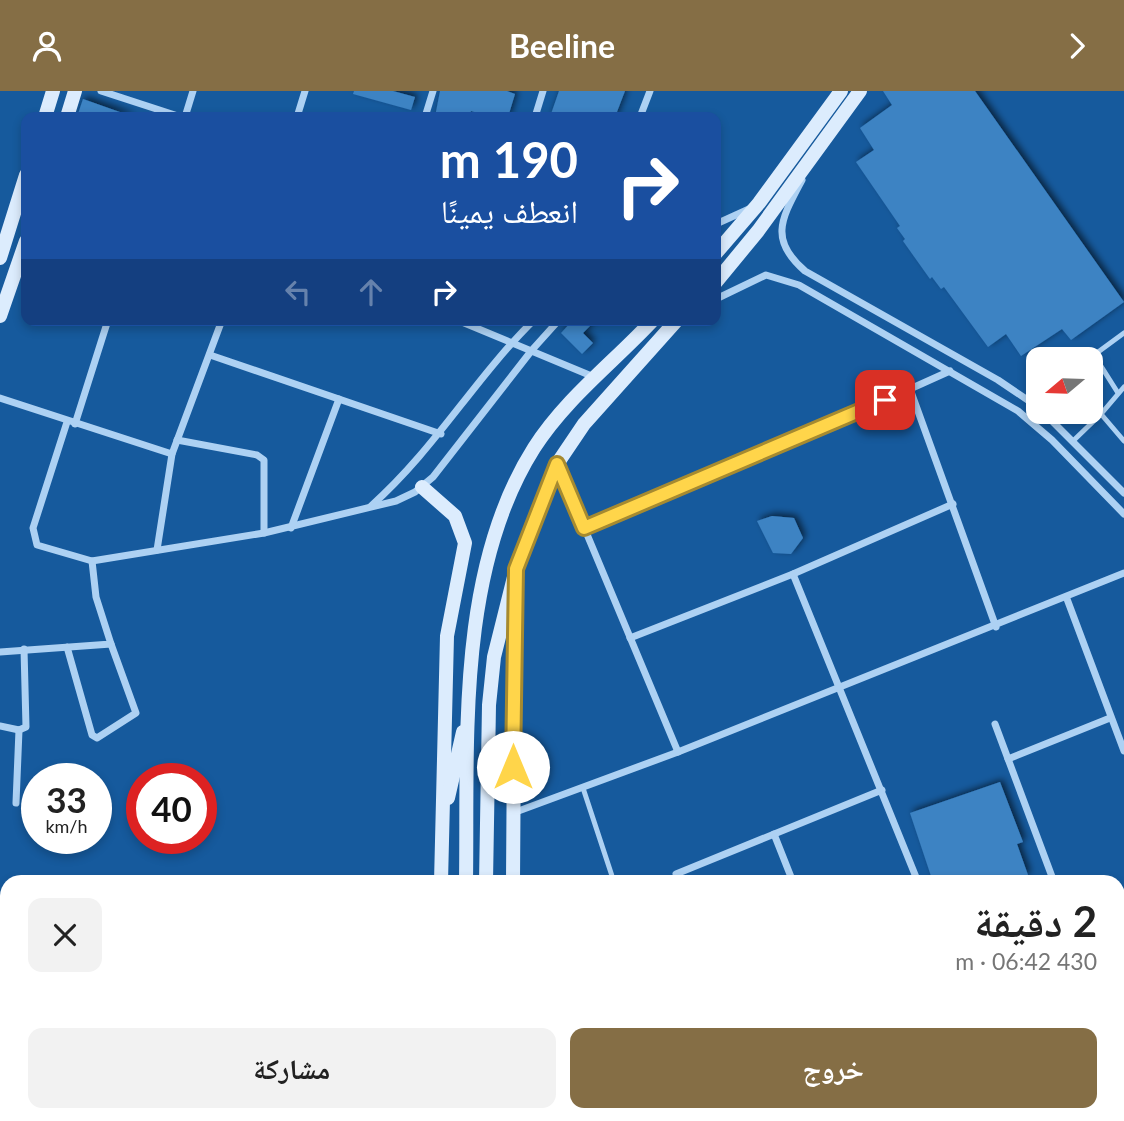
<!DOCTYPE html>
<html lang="ar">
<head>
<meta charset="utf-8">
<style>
  body { margin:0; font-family:Lato,"Noto Naskh Arabic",sans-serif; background:#f2f2f2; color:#222; direction:rtl; height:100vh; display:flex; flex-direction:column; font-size:26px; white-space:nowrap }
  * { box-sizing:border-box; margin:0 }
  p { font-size:23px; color:#767676 }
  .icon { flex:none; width:38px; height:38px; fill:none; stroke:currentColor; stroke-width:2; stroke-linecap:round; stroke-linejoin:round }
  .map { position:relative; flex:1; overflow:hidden; direction:ltr }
  .side { position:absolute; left:0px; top:784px; width:1125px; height:247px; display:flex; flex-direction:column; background:#fff; border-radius:21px 21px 0 0; box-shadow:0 4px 10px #0003; direction:rtl }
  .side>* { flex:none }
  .hud { position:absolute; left:21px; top:21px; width:700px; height:214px; border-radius:14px; box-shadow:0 4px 10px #0003; direction:rtl; background:#1a4fa0; color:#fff; overflow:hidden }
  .needle { width:46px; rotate:251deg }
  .controls { position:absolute; left:1026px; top:256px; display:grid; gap:14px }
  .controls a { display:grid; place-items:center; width:77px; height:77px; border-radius:14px; background:#fff; box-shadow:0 4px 10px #0003; font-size:35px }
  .speed { position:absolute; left:21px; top:672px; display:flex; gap:14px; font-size:35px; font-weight:700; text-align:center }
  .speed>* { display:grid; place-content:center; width:91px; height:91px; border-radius:50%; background:#fff; box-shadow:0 4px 10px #0003; line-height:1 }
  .speed small { font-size:18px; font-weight:400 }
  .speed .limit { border:10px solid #d22; background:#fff; color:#111 }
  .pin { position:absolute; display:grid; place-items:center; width:60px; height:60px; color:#fff; margin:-30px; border-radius:14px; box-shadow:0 4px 10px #0006 }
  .me { position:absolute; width:77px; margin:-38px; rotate:0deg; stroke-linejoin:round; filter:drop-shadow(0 0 5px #0008) }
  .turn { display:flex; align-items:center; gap:24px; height:147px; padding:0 28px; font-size:32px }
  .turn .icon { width:91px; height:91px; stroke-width:2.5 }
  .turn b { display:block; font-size:49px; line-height:60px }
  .lanes { display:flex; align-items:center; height:66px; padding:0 28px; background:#0003; justify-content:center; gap:35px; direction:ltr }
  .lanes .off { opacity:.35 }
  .round { display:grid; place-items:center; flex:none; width:74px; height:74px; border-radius:14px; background:#f2f2f2 }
  .headline { display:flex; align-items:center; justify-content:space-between; height:119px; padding:0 28px }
  h1 { font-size:42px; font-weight:700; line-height:52px }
  .button { display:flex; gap:14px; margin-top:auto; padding:14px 28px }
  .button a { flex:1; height:80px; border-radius:14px; background:#856e45; color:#fff; font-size:28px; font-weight:700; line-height:80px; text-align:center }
  .button a+a { background:#f2f2f2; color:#222 }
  header { display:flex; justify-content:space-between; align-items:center; height:91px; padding:0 28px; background:#856e45; color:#fff; font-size:32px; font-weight:700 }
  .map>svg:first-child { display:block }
  .building { fill:#3e83c3; filter:url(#shadow) }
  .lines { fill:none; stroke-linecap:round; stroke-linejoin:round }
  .lane { stroke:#add1f3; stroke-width:5 }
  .street { stroke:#add1f3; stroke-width:7 }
  .secondary { stroke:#dcecfd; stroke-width:14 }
  .route-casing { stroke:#a68a30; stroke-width:18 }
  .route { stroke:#ffd54a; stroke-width:12 }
</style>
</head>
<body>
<header><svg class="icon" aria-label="forward" viewBox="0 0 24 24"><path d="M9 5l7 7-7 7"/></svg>Beeline<svg class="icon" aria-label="person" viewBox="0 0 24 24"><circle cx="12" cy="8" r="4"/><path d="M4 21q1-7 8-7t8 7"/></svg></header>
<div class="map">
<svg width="1124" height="1030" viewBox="0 0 1124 1030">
  <defs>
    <filter id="shadow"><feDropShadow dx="3" dy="-3" stdDeviation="3.5" flood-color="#0009"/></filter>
  </defs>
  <rect width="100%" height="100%" fill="#165a9d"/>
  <g class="building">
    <polygon points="354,0 393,0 415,6 411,19 353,3"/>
    <polygon points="440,0 507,0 515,3 508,26 491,26 471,20 469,26 435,26"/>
    <polygon points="559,0 625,0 615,26 550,26"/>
    <polygon points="883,0 975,0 1124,211 1071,249 1062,238 1021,265 1006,243 988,256 944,196 941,198 932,186 930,188 903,150 905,148 897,137 900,135 856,71 874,59 860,37 892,14"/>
    <polygon points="83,8 131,25 131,26 77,26"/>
    <polygon points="573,229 596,229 583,242 593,252 582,263 561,242"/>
    <polygon points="772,425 794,427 803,447 791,463 773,462 757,430"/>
    <polygon points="1000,691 1023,751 1017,753 1028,784 1012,791 933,791 910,722"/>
  </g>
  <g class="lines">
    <g class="lane">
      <polyline points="1118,302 1094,264 1124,242"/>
      <polyline points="1101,323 1124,296"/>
      <polyline points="1073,350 1101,323 1124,350"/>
      <polyline points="583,697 614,791"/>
    </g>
    <g class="street">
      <polyline points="101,0 181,26"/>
      <polyline points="185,26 193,0"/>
      <polyline points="297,26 305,0"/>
      <polyline points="425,26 433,0"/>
      <polyline points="535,26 543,0"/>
      <polyline points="640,26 650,0"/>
      <path d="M802,89C782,127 768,148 805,180L998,289L1038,316"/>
      <polyline points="716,133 749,118"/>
      <polyline points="716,208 766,184 799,194 1018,320 1052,349 1124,423"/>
      <polyline points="457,229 594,286"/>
      <polyline points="210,264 441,343"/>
      <polyline points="910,298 950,280"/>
      <polyline points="0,307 172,363"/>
      <polyline points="1042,320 1124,402"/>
      <polyline points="67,331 33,437 37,454 92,470 264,442 396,410 415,401 433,386 532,259 559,229"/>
      <polyline points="75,333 108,229"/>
      <polyline points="177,349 257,364 264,369 264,442"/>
      <polyline points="558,374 678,661"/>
      <path d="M371,415C436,357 474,288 534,229"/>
      <polyline points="291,437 339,308"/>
      <polyline points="584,437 910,298 996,536"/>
      <polyline points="157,459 172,363 222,229"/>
      <polyline points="793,483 918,791"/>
      <polyline points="1067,508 1124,660"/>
      <polyline points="630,547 793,483 953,413"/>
      <polyline points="67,556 92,644 97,647 136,622 111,553"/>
      <polyline points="0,561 111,553 96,506 92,470"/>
      <polyline points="995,633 1054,791"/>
      <polyline points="0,635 19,639 26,636 24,558"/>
      <polyline points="1008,668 1110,627"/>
      <polyline points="16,712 19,639"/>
      <polyline points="513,722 678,661 1124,482"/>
      <polyline points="774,743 793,791"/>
      <polyline points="679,791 676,783 882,699"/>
      <polyline points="1118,845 1124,842"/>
      <polyline points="1118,905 1124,920"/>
      <polyline points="1118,961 1124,958"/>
      <polyline points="595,1024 601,1030"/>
      <polyline points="714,1024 718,1030"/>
      <polyline points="887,1024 889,1030"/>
      <polyline points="1084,1024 1087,1030"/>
      <polyline points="986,1030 998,1024"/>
    </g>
    <g class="secondary">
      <polyline points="45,26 53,0"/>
      <polyline points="67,26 75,0"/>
      <polyline points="716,162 759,112 841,0"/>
      <polyline points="0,167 26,84"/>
      <polyline points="716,191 758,140 860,0"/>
      <polyline points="0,225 26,150"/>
      <polyline points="422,396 455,425 465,452 447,545 441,791"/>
      <polyline points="448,707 463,641"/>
      <path d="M466,791C468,651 456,480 534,357C566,307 614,271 653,229"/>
      <polyline points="486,791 489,614 494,566 516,478 557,373 584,333 677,229"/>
      <polyline points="513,791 515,498"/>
      <polyline points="437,1030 437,1024"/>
      <polyline points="460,1030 461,1024"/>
      <polyline points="482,1030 482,1024"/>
      <polyline points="511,1030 511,1024"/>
    </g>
  </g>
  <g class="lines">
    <defs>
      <polyline id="route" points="513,676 516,478 557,373 584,437 885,309"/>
    </defs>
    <use href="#route" class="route-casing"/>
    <use href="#route" class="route"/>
  </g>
</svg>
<div class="controls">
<a><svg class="needle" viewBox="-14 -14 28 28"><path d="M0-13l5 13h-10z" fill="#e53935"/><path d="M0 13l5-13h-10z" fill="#767676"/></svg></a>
</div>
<div class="speed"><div>33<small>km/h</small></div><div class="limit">40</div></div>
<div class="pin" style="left:885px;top:309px;background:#d93025"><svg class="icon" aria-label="arrive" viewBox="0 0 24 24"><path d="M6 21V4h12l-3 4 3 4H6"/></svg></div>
<svg class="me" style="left:513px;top:676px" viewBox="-20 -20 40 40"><circle r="19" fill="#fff"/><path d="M0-13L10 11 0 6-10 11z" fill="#ffd54a"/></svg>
<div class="hud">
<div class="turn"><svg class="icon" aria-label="right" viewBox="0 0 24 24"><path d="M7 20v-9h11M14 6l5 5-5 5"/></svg><div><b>190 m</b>انعطف يمينًا</div></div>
<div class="lanes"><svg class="icon off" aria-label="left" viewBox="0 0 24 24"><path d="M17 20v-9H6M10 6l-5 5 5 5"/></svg><svg class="icon off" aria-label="ahead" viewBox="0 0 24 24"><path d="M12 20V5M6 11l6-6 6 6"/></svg><svg class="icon" aria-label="right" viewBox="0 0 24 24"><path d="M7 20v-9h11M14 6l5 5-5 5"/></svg></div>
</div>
<section class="side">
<div class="headline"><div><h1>2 دقيقة</h1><p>430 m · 06:42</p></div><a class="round"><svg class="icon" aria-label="close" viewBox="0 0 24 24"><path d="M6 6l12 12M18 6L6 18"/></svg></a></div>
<div class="button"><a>خروج</a><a>مشاركة</a></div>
</section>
</div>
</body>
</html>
